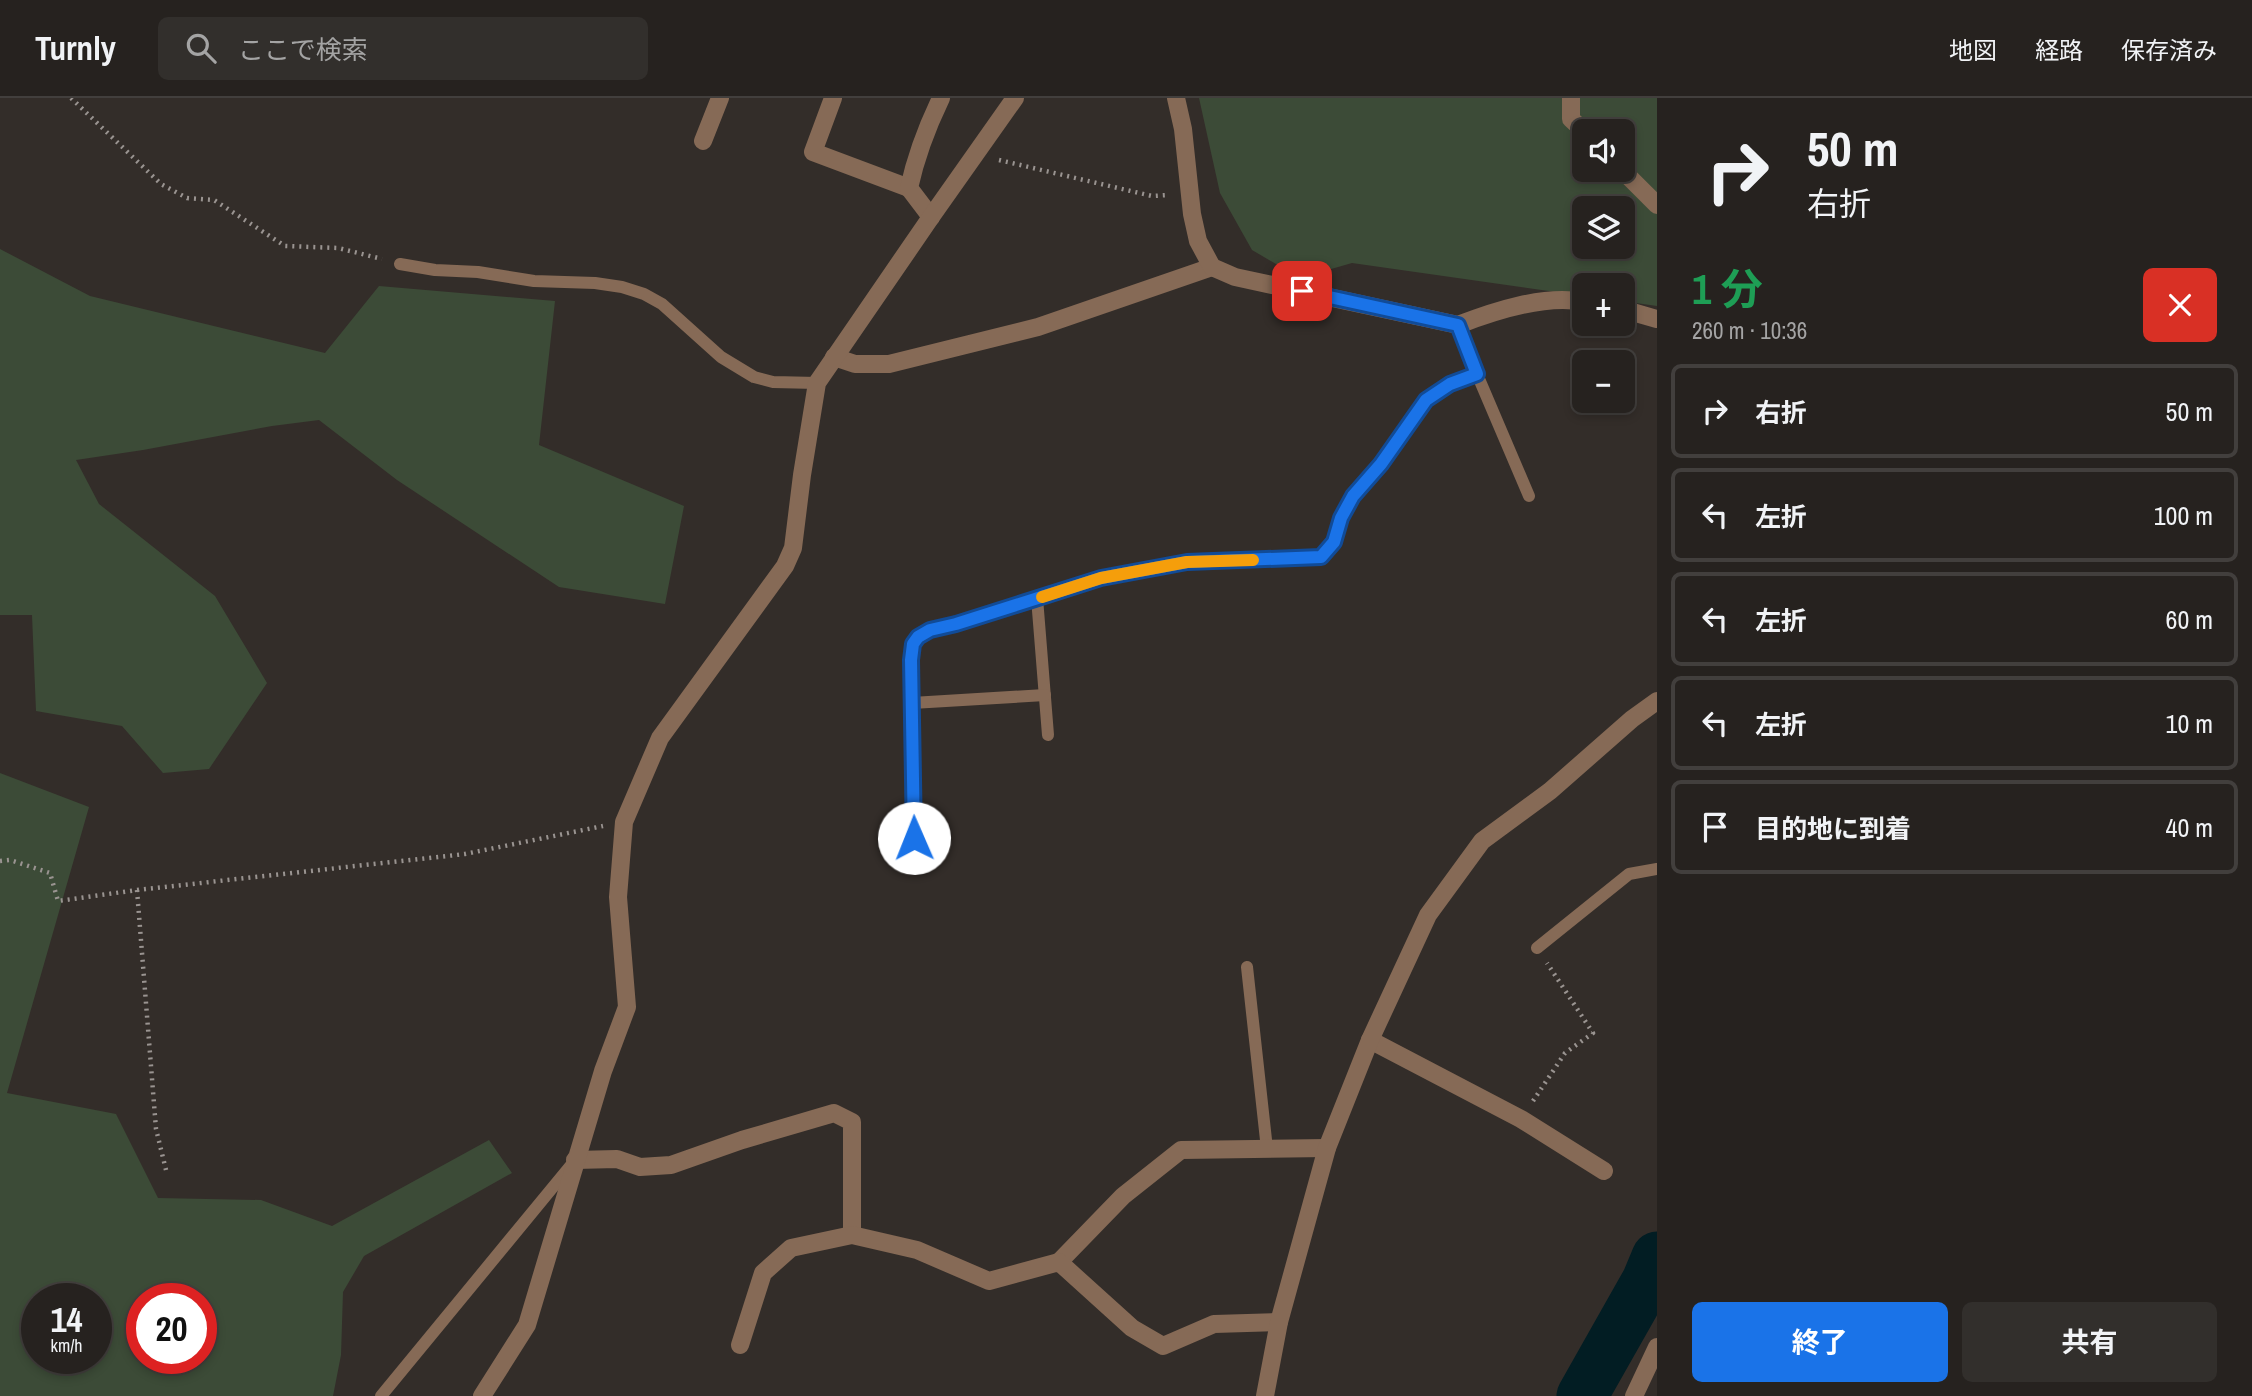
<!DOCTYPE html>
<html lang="ja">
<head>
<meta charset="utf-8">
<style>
  body { margin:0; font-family:"Archivo Narrow","Noto Sans JP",sans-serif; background:#322f2c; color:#f1f3f6; height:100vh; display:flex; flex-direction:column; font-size:26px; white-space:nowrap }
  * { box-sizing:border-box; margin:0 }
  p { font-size:23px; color:#a4a4a4 }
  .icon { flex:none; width:38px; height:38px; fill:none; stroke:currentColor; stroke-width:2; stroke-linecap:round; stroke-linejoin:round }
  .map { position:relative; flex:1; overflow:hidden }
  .details { display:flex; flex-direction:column; background:#26221f; width:595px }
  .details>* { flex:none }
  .guide { background:#26221f; color:#f1f3f6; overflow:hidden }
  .controls { position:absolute; left:1572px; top:21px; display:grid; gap:14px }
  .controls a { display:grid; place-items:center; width:63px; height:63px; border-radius:10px; background:#26221f; box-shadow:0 4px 10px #0003,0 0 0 2px #423f3d; font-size:35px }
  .speed { position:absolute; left:21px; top:1185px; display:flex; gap:14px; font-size:35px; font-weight:700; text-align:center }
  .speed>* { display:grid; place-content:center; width:91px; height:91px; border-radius:50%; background:#26221f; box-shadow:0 4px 10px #0003,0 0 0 2px #423f3d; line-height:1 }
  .speed small { font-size:18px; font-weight:400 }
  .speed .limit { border:10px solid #d22; background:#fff; color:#111 }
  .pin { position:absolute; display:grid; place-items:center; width:60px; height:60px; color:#fff; margin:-30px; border-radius:14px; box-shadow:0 4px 10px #0006 }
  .me { position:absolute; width:77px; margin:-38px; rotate:359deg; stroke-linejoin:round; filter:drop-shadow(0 0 5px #0008) }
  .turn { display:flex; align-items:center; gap:24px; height:147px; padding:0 35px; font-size:32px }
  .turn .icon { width:91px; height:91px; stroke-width:2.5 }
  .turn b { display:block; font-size:49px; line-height:60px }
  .round { display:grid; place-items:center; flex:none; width:74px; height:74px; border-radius:10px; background:#322f2c }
  .summary { display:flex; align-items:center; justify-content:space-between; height:119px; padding:0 35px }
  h1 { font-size:42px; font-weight:700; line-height:52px; color:#1e9e55 }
  .action { display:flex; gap:14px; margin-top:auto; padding:14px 35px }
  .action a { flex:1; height:80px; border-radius:10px; background:#1a73e8; color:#fff; font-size:28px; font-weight:700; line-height:80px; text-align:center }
  .action a+a { background:#322f2c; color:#f1f3f6 }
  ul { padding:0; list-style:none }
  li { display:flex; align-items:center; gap:21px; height:94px; margin:0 14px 10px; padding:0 21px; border:4px solid #423f3d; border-radius:10px }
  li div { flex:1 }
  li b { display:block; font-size:26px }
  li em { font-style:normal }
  header { display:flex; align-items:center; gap:42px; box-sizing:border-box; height:98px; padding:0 35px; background:#26221f; border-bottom:2px solid #423f3d }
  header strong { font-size:33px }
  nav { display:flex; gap:38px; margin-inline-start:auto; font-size:24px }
  .search { width:490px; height:63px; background:#322f2c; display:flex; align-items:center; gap:18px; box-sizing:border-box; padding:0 24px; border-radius:10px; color:#a4a4a4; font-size:26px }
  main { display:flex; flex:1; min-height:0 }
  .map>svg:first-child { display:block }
  .green { fill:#3c4b37; fill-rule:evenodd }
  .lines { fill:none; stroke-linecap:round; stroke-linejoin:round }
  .river { stroke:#021d23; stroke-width:51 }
  .path { stroke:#9a9491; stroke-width:4.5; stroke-dasharray:2 5; stroke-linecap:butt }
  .service { stroke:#866a56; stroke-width:12 }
  .minor { stroke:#866a56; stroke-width:18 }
  .tertiary { stroke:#866a56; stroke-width:18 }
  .route-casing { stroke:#114b97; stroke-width:18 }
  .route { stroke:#1a73e8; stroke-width:12 }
  .slow { stroke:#f59e0b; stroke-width:12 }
</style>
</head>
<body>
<header>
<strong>Turnly</strong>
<div class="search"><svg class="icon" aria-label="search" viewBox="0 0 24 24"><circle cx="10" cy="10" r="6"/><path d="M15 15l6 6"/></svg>ここで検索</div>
<nav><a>地図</a><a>経路</a><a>保存済み</a></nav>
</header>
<main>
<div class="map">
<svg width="1657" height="1298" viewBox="0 0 1657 1298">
  <rect width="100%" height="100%" fill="#332d29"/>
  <g class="green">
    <path d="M1199,0H1657V208L1622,203V187H1584V198L1352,165L1300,180L1252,152L1220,95ZM1584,33H1622V72H1584ZM1584,110H1622V149H1584Z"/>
    <polygon points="0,151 90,198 325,255 379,188 555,203 539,347 684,408 665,506 559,489 397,382 319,322 272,328 143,352 76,362 99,406 215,498 267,585 209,671 163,675 122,628 36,613 32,517 0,517"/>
    <path d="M0,675L89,709L7,995L116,1016L158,1100L261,1102L332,1128L489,1042L512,1075L364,1158L343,1194L341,1257L333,1298H0ZM37,1200H96V1260H37ZM142,1200H201V1260H142Z"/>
  </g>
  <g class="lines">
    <polyline class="river" points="1582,1298 1647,1183 1657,1159"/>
    <g class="path">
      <polyline points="71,0 161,86 187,100 214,102 285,148 338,150 382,161"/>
      <polyline points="999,62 1152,98 1168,97"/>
      <polyline points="0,763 10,762 50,775 58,803 137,792 465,756 603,728"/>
      <polyline points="137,792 156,1031 166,1072"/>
      <polyline points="1533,1003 1565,955 1593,935 1547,865"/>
    </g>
    <g class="service">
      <polyline points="400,166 435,172 478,174 534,183 595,185 622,189 644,196 662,206 721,259 754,279 773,284 817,285"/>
      <polyline points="1458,227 1477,276 1529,398"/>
      <polyline points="1037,500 1048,637"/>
      <polyline points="912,605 1045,597"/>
      <polyline points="914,767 911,562 913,546 918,539 930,532 956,526 1101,480 1187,465 1321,459 1334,444 1341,420 1353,398 1381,366 1426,302 1450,286 1477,276"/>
      <polyline points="1537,850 1629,776 1657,771"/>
      <polyline points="1247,869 1267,1051"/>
      <polyline points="381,1298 572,1066"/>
    </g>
    <g class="minor">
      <polyline points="833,0 813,54 909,90"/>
      <polyline points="1571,0 1571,21 1584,33"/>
      <polyline points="703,43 720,0"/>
      <polyline points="1622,72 1657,107"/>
      <path d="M931,119L909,90C916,58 927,29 941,0"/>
      <polyline points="834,259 855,266 889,266 1038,229 1212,169"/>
      <polyline points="1370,942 1521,1021 1604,1073"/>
      <polyline points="575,1062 617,1061 640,1069 671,1067 742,1042 834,1015 852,1024 852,1137"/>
      <polyline points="1059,1164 1123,1098 1181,1052 1327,1050"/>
      <polyline points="740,1247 763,1175 791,1150 852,1137 917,1152 989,1183 1059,1164 1132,1230 1163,1248 1214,1226 1279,1224"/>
      <polyline points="482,1298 527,1227 603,973 627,909 618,799 624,724 660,640 785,468 793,450 802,377 817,285 931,119 1015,0"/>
      <polyline points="1265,1298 1279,1224 1327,1050 1370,942 1428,817 1482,743 1550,693 1632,621 1657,603"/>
      <polyline points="1634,1298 1657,1249"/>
    </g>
    <g class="tertiary">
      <path d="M1176,0L1183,31L1192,116L1198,143L1212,169L1235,179L1458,227C1494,213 1545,196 1584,204"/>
      <polyline points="1622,211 1657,221"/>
    </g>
  </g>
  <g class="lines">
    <defs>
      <polyline id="route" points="914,740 911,562 913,546 918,539 930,532 956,526 1101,480 1187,464 1321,459 1334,444 1341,420 1353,398 1381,366 1426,302 1450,286 1477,276 1458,227 1302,193"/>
    </defs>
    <use href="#route" class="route-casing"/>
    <use href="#route" class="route"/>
    <polyline class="slow" points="1042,499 1101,480 1187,464 1253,462"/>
  </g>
</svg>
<div class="controls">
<a><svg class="icon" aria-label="sound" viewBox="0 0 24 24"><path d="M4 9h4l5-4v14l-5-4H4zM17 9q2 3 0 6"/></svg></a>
<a><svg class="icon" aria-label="layers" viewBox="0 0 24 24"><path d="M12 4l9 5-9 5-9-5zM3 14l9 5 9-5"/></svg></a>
<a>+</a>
<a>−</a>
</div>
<div class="speed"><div>14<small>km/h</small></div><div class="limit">20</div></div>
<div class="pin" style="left:1302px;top:193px;background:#d93025"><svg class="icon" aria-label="arrive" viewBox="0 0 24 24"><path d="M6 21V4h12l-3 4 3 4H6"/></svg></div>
<svg class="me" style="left:914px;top:740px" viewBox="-20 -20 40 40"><circle r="19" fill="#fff"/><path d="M0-13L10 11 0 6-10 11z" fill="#1a73e8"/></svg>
</div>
<section class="details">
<div class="guide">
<div class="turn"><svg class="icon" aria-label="right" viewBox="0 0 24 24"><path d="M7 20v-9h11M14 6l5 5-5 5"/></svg><div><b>50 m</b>右折</div></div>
</div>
<div class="summary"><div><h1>1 分</h1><p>260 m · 10:36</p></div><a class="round" style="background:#d93025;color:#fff"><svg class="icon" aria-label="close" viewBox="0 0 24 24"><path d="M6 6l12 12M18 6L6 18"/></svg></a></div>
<ul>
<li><svg class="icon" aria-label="right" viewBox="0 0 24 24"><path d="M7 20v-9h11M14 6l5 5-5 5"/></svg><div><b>右折</b></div><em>50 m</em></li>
<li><svg class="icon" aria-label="left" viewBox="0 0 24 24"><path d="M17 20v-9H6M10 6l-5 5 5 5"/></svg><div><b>左折</b></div><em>100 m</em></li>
<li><svg class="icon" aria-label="left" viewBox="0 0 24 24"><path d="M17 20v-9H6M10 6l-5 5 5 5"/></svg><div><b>左折</b></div><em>60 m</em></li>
<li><svg class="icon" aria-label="left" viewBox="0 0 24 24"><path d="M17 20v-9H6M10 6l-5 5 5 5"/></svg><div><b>左折</b></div><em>10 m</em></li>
<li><svg class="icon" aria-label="arrive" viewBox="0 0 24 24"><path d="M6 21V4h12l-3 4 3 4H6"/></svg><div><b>目的地に到着</b></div><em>40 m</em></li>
</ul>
<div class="action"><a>終了</a><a>共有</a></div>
</section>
</main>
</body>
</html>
